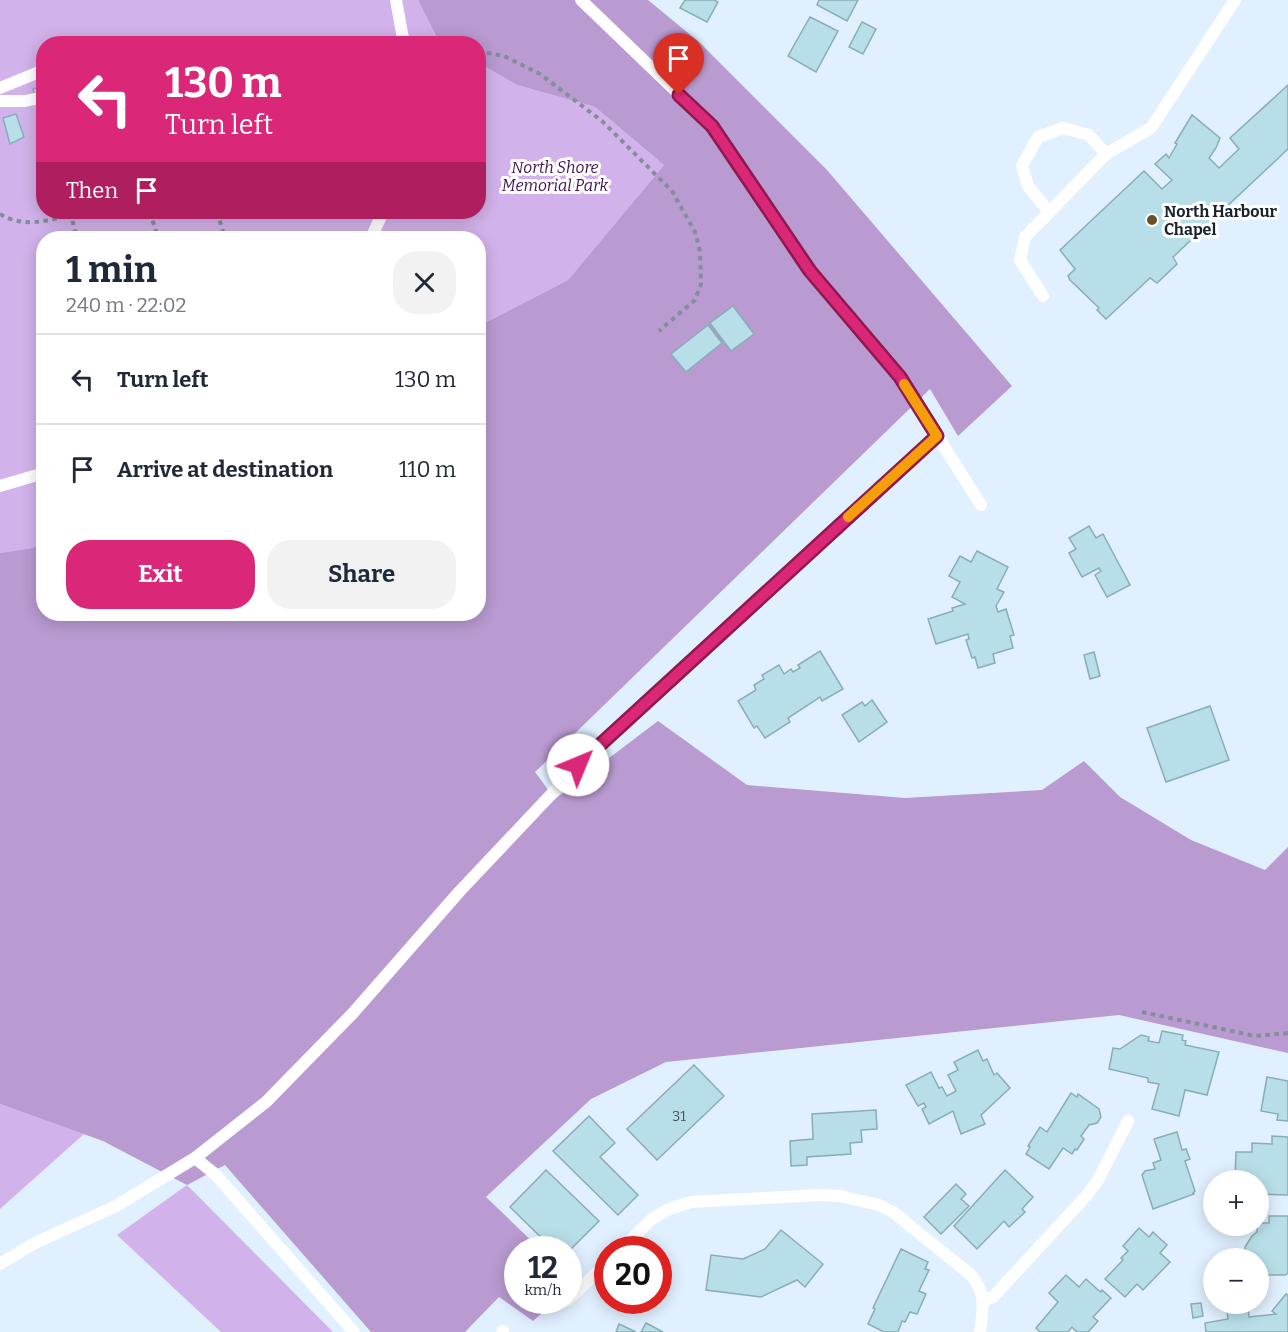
<!DOCTYPE html>
<html lang="en">
<head>
<meta charset="utf-8">
<style>
  body { margin:0; font-family:Bitter,serif; background:#f2f2f3; color:#1f2937; height:100vh; display:flex; flex-direction:column; font-size:22px; white-space:nowrap }
  * { box-sizing:border-box; margin:0 }
  p { font-size:20px; color:#747a83 }
  .icon { flex:none; width:33px; height:33px; fill:none; stroke:currentColor; stroke-width:2; stroke-linecap:round; stroke-linejoin:round }
  .map { position:relative; flex:1; overflow:hidden }
  .drawer { position:absolute; left:36px; top:231px; width:450px; height:390px; display:flex; flex-direction:column; background:#fff; border-radius:24px; box-shadow:0 3px 15px #0003 }
  .drawer>* { flex:none }
  .banner { position:absolute; left:36px; top:36px; width:450px; height:183px; border-radius:24px; box-shadow:0 3px 15px #0003; background:#db2777; color:#fff; overflow:hidden }
  .controls { position:absolute; left:1203px; top:1170px; display:grid; gap:12px }
  .controls a { display:grid; place-items:center; width:66px; height:66px; border-radius:50%; background:#fff; box-shadow:0 3px 15px #0003; font-size:30px }
  .speed { position:absolute; left:504px; top:1236px; display:flex; gap:12px; font-size:30px; font-weight:700; text-align:center }
  .speed>* { display:grid; place-content:center; width:78px; height:78px; border-radius:50%; background:#fff; box-shadow:0 3px 15px #0003; line-height:1 }
  .speed small { font-size:15px; font-weight:400 }
  .speed .limit { border:9px solid #d22; background:#fff; color:#111 }
  .pin { position:absolute; display:grid; place-items:center; width:51px; height:51px; color:#fff; margin:-62px -26px; border-radius:50% 50% 50% 0; rotate:-45deg; box-shadow:0 0 6px #0007 }
  .pin .icon { rotate:45deg }
  .me { position:absolute; width:66px; margin:-33px; rotate:45deg; stroke-linejoin:round; filter:drop-shadow(0 0 4px #0008) }
  .turn { display:flex; align-items:center; gap:21px; height:126px; padding:0 30px; font-size:27px }
  .turn .icon { width:78px; height:78px; stroke-width:2.5 }
  .turn b { display:block; font-size:42px; line-height:51px }
  .then { display:flex; align-items:center; height:57px; padding:0 30px; background:#0003; gap:12px; font-size:22px }
  .round { display:grid; place-items:center; flex:none; width:63px; height:63px; border-radius:24px; background:#f2f2f3 }
  .headline { display:flex; align-items:center; justify-content:space-between; height:102px; padding:0 30px }
  h1 { font-size:36px; font-weight:700; line-height:45px }
  .button { display:flex; gap:12px; margin-top:auto; padding:12px 30px }
  .button a { flex:1; height:69px; border-radius:24px; background:#db2777; color:#fff; font-size:24px; font-weight:700; line-height:69px; text-align:center }
  .button a+a { background:#f2f2f3; color:#1f2937 }
  ul { padding:0; list-style:none }
  li { display:flex; align-items:center; gap:18px; height:90px; padding:0 30px; border-top:2px solid #e0e1e3 }
  li div { flex:1 }
  li b { display:block; font-size:22px }
  li em { font-style:normal }
  .map>svg:first-child { display:block }
  .green { fill:#d2b2ea }
  .forest { fill:#b99ad1 }
  .building { fill:#b8dfe9; stroke:#88adb7; stroke-width:1.5 }
  .lines { fill:none; stroke-linecap:round; stroke-linejoin:round }
  .path { stroke:#828e9a; stroke-width:4; stroke-dasharray:4.5 4.5; stroke-linecap:butt }
  .lane { stroke:#fff; stroke-width:12 }
  .route-casing { stroke:#8e194d; stroke-width:15 }
  .route { stroke:#db2777; stroke-width:10 }
  .slow { stroke:#f59e0b; stroke-width:10 }
  .poi-dot { fill:#675422; stroke:#fff; stroke-width:2 }
  .labels { text-anchor:middle; stroke-width:6; stroke-linejoin:round; paint-order:stroke }
  .number-label { font-size:14px; fill:#42525b }
  .park-label { font-size:16px; font-style:italic; fill:#3e1456; stroke:#fff }
  .poi-label { font-size:16px; font-weight:bold; fill:#1a232c; stroke:#fff; text-anchor:start }
</style>
</head>
<body>
<div class="map">
<svg width="1288" height="1332" viewBox="0 0 1288 1332">
  <rect width="100%" height="100%" fill="#e1f0ff"/>
  <g class="green">
    <polygon points="0,0 418,0 437,38 446,43 44,44 44,212 478,212 479,63 517,85 595,107 664,165 568,280 479,326 478,238 44,238 43,543 32,548 0,553"/>
    <polygon points="0,1104 84,1134 0,1209"/>
    <polygon points="187,1185 333,1332 221,1332 117,1235"/>
  </g>
  <polygon class="forest" points="418,0 648,0 699,42 827,170 1012,386 958,436 930,389 535,772 555,799 658,721 747,785 905,798 1042,790 1084,761 1120,797 1191,840 1265,870 1288,847 1288,1053 1119,1015 666,1062 591,1099 486,1197 540,1249 518,1250 518,1300 556,1301 533,1321 499,1297 465,1332 371,1332 225,1165 187,1185 103,1141 0,1104 0,553 32,548 43,543 44,614 478,614 479,326 568,280 664,165 595,107 517,85 479,63 478,44 446,43 437,38"/>
  <g class="building">
    <polygon points="685,0 714,0 718,2 707,22 680,8"/>
    <polygon points="819,0 858,0 847,21 817,5"/>
    <polygon points="810,17 838,31 816,72 788,56"/>
    <polygon points="862,22 876,29 863,54 849,47"/>
    <polygon points="1288,85 1288,149 1173,257 1177,264 1157,283 1150,278 1106,319 1097,310 1099,308 1070,280 1068,276 1075,269 1060,250 1144,171 1162,189 1172,180 1155,164 1166,154 1169,158 1177,144 1175,143 1192,115 1220,138 1216,148 1209,158 1219,168 1239,149 1230,138"/>
    <polygon points="44,86 44,111 40,113 33,89"/>
    <polygon points="16,114 24,137 10,144 3,118"/>
    <polygon points="733,306 754,334 731,351 710,323"/>
    <polygon points="708,325 722,343 686,372 671,354"/>
    <polygon points="1089,526 1096,538 1103,534 1130,585 1107,597 1095,575 1101,571 1099,568 1082,577 1069,553 1076,549 1069,538"/>
    <polygon points="977,551 1008,567 997,589 1004,592 996,606 998,612 1006,609 1014,635 1010,636 1013,648 993,654 995,663 978,668 975,657 972,658 966,640 969,639 968,634 936,644 928,619 953,611 952,608 965,604 952,597 960,582 949,576 960,556 971,562"/>
    <polygon points="820,651 843,689 822,701 820,697 788,718 790,722 765,738 757,726 754,728 738,701 756,690 754,685 764,679 762,675 779,665 784,674 791,669 793,672 800,668 798,665"/>
    <polygon points="1094,652 1100,676 1090,679 1084,655"/>
    <polygon points="872,700 887,722 859,742 842,715 862,702 865,706"/>
    <polygon points="1210,706 1229,760 1166,782 1147,728"/>
    <polygon points="1162,1031 1183,1035 1182,1040 1186,1041 1185,1045 1219,1052 1207,1095 1185,1090 1179,1116 1152,1109 1159,1084 1148,1082 1148,1078 1109,1069 1113,1048 1120,1049 1141,1035 1149,1037 1148,1041 1159,1043"/>
    <polygon points="978,1050 983,1061 987,1059 994,1075 997,1073 1010,1088 981,1115 985,1124 961,1134 953,1111 929,1124 922,1109 926,1107 924,1103 918,1106 906,1085 931,1072 939,1088 942,1087 947,1096 956,1091 948,1075 958,1070 954,1062"/>
    <polygon points="694,1065 724,1096 657,1160 627,1129"/>
    <polygon points="1267,1077 1288,1081 1288,1121 1277,1120 1278,1114 1261,1111"/>
    <polygon points="1071,1093 1077,1097 1078,1094 1099,1109 1101,1117 1097,1123 1089,1125 1081,1136 1084,1139 1077,1150 1075,1149 1072,1154 1063,1148 1049,1169 1026,1154 1030,1147 1028,1146 1040,1127 1047,1132"/>
    <polygon points="876,1110 877,1129 861,1130 862,1142 850,1143 851,1154 807,1157 807,1165 791,1166 790,1141 813,1139 812,1114"/>
    <polygon points="589,1116 615,1143 600,1157 638,1195 618,1215 553,1151"/>
    <polygon points="1177,1132 1182,1150 1186,1149 1190,1159 1185,1161 1195,1191 1193,1193 1194,1194 1153,1209 1142,1175 1145,1171 1155,1169 1153,1163 1161,1160 1154,1139"/>
    <polygon points="1272,1136 1288,1137 1288,1195 1258,1194 1258,1180 1235,1180 1236,1152 1252,1152 1252,1143 1272,1144"/>
    <polygon points="546,1170 599,1221 568,1252 568,1250 554,1250 510,1207"/>
    <polygon points="1005,1170 1033,1197 1022,1209 1025,1212 1009,1227 1004,1221 977,1249 954,1226"/>
    <polygon points="956,1184 966,1194 961,1199 969,1206 941,1234 924,1217"/>
    <polygon points="1269,1216 1288,1216 1288,1273 1285,1275 1258,1275 1258,1258 1245,1258 1245,1247 1252,1236 1257,1232 1257,1226 1258,1223 1269,1223"/>
    <polygon points="1139,1228 1149,1237 1153,1232 1167,1245 1160,1253 1170,1262 1143,1290 1137,1284 1125,1297 1105,1279 1123,1260 1121,1258 1128,1251 1123,1246"/>
    <polygon points="781,1230 823,1264 805,1287 797,1280 761,1297 706,1290 711,1255 743,1259 765,1249"/>
    <polygon points="901,1249 928,1262 925,1269 929,1270 919,1291 926,1294 917,1314 910,1312 905,1322 902,1321 898,1332 884,1332 868,1324 875,1309 873,1308"/>
    <polygon points="1066,1275 1079,1287 1086,1279 1097,1289 1101,1292 1102,1290 1111,1298 1093,1317 1098,1321 1088,1332 1077,1332 1072,1327 1068,1332 1040,1332 1036,1328 1058,1302 1049,1293"/>
    <polygon points="1286,1294 1288,1295 1288,1332 1206,1332 1205,1323 1228,1319 1226,1304 1248,1304 1249,1317 1276,1314 1272,1311"/>
    <polygon points="1201,1303 1203,1316 1193,1318 1191,1304"/>
    <polygon points="646,1323 663,1332 641,1332"/>
    <polygon points="619,1324 636,1332 616,1332"/>
  </g>
  <g class="lines">
    <g class="path">
      <polyline points="478,51 504,56 540,74 602,121 672,191 695,232 700,251 701,284 695,300 659,331"/>
      <polyline points="70,212 77,238"/>
      <polyline points="150,212 158,238"/>
      <polyline points="217,212 225,238"/>
      <path d="M0,214C23,228 46,221 71,215"/>
      <polyline points="1142,1012 1255,1036 1288,1033"/>
    </g>
    <g class="lane">
      <polyline points="396,0 404,44"/>
      <polyline points="581,0 712,126 810,271 900,377 981,505"/>
      <polyline points="0,88 44,70"/>
      <polyline points="0,101 25,101 44,97"/>
      <polyline points="1049,212 1028,186 1022,166 1038,137 1063,128 1089,135 1106,154"/>
      <polyline points="371,238 383,212"/>
      <polyline points="1043,296 1020,260 1025,237 1106,154 1151,128 1235,0"/>
      <polyline points="0,486 44,473"/>
      <polyline points="195,1158 215,1174 354,1332"/>
      <path d="M620,1250L652,1219L669,1209L691,1202L821,1195L840,1196L879,1205L893,1212L971,1275C987,1294 983,1309 980,1332"/>
      <polyline points="0,1264 33,1244 116,1206 195,1158 266,1102 353,1013 459,892 595,748 937,436"/>
      <polyline points="568,1300 608,1262"/>
      <polyline points="983,1301 993,1297 1088,1194 1098,1180 1128,1121"/>
      <polyline points="502,1332 503,1331"/>
    </g>
  </g>
  <g class="lines">
    <defs>
      <polyline id="route" points="578,765 937,436 900,377 810,271 712,126 679,95"/>
    </defs>
    <use href="#route" class="route-casing"/>
    <use href="#route" class="route"/>
    <polyline class="slow" points="848,517 937,436 904,384"/>
  </g>
  <circle class="poi-dot" cx="1152" cy="220" r="6"/>
  <g class="labels">
    <g class="number-label">
      <text x="679" y="1121">31</text>
    </g>
    <g class="park-label">
      <text x="555" y="173">North Shore<tspan x="555" dy="18">Memorial Park</tspan></text>
    </g>
    <g class="poi-label">
      <text x="1164" y="217">North Harbour<tspan x="1164" dy="18">Chapel</tspan></text>
    </g>
  </g>
</svg>
<div class="controls">
<a>+</a>
<a>−</a>
</div>
<div class="speed"><div>12<small>km/h</small></div><div class="limit">20</div></div>
<div class="pin" style="left:679px;top:95px;background:#d93025"><svg class="icon" aria-label="arrive" viewBox="0 0 24 24"><path d="M6 21V4h12l-3 4 3 4H6"/></svg></div>
<svg class="me" style="left:578px;top:765px" viewBox="-20 -20 40 40"><circle r="19" fill="#fff"/><path d="M0-13L10 11 0 6-10 11z" fill="#db2777"/></svg>
<div class="banner">
<div class="turn"><svg class="icon" aria-label="left" viewBox="0 0 24 24"><path d="M17 20v-9H6M10 6l-5 5 5 5"/></svg><div><b>130 m</b>Turn left</div></div>
<div class="then">Then<svg class="icon" aria-label="arrive" viewBox="0 0 24 24"><path d="M6 21V4h12l-3 4 3 4H6"/></svg></div>
</div>
<section class="drawer">
<div class="headline"><div><h1>1 min</h1><p>240 m · 22:02</p></div><a class="round"><svg class="icon" aria-label="close" viewBox="0 0 24 24"><path d="M6 6l12 12M18 6L6 18"/></svg></a></div>
<ul>
<li><svg class="icon" aria-label="left" viewBox="0 0 24 24"><path d="M17 20v-9H6M10 6l-5 5 5 5"/></svg><div><b>Turn left</b></div><em>130 m</em></li>
<li><svg class="icon" aria-label="arrive" viewBox="0 0 24 24"><path d="M6 21V4h12l-3 4 3 4H6"/></svg><div><b>Arrive at destination</b></div><em>110 m</em></li>
</ul>
<div class="button"><a>Exit</a><a>Share</a></div>
</section>
</div>
</body>
</html>
